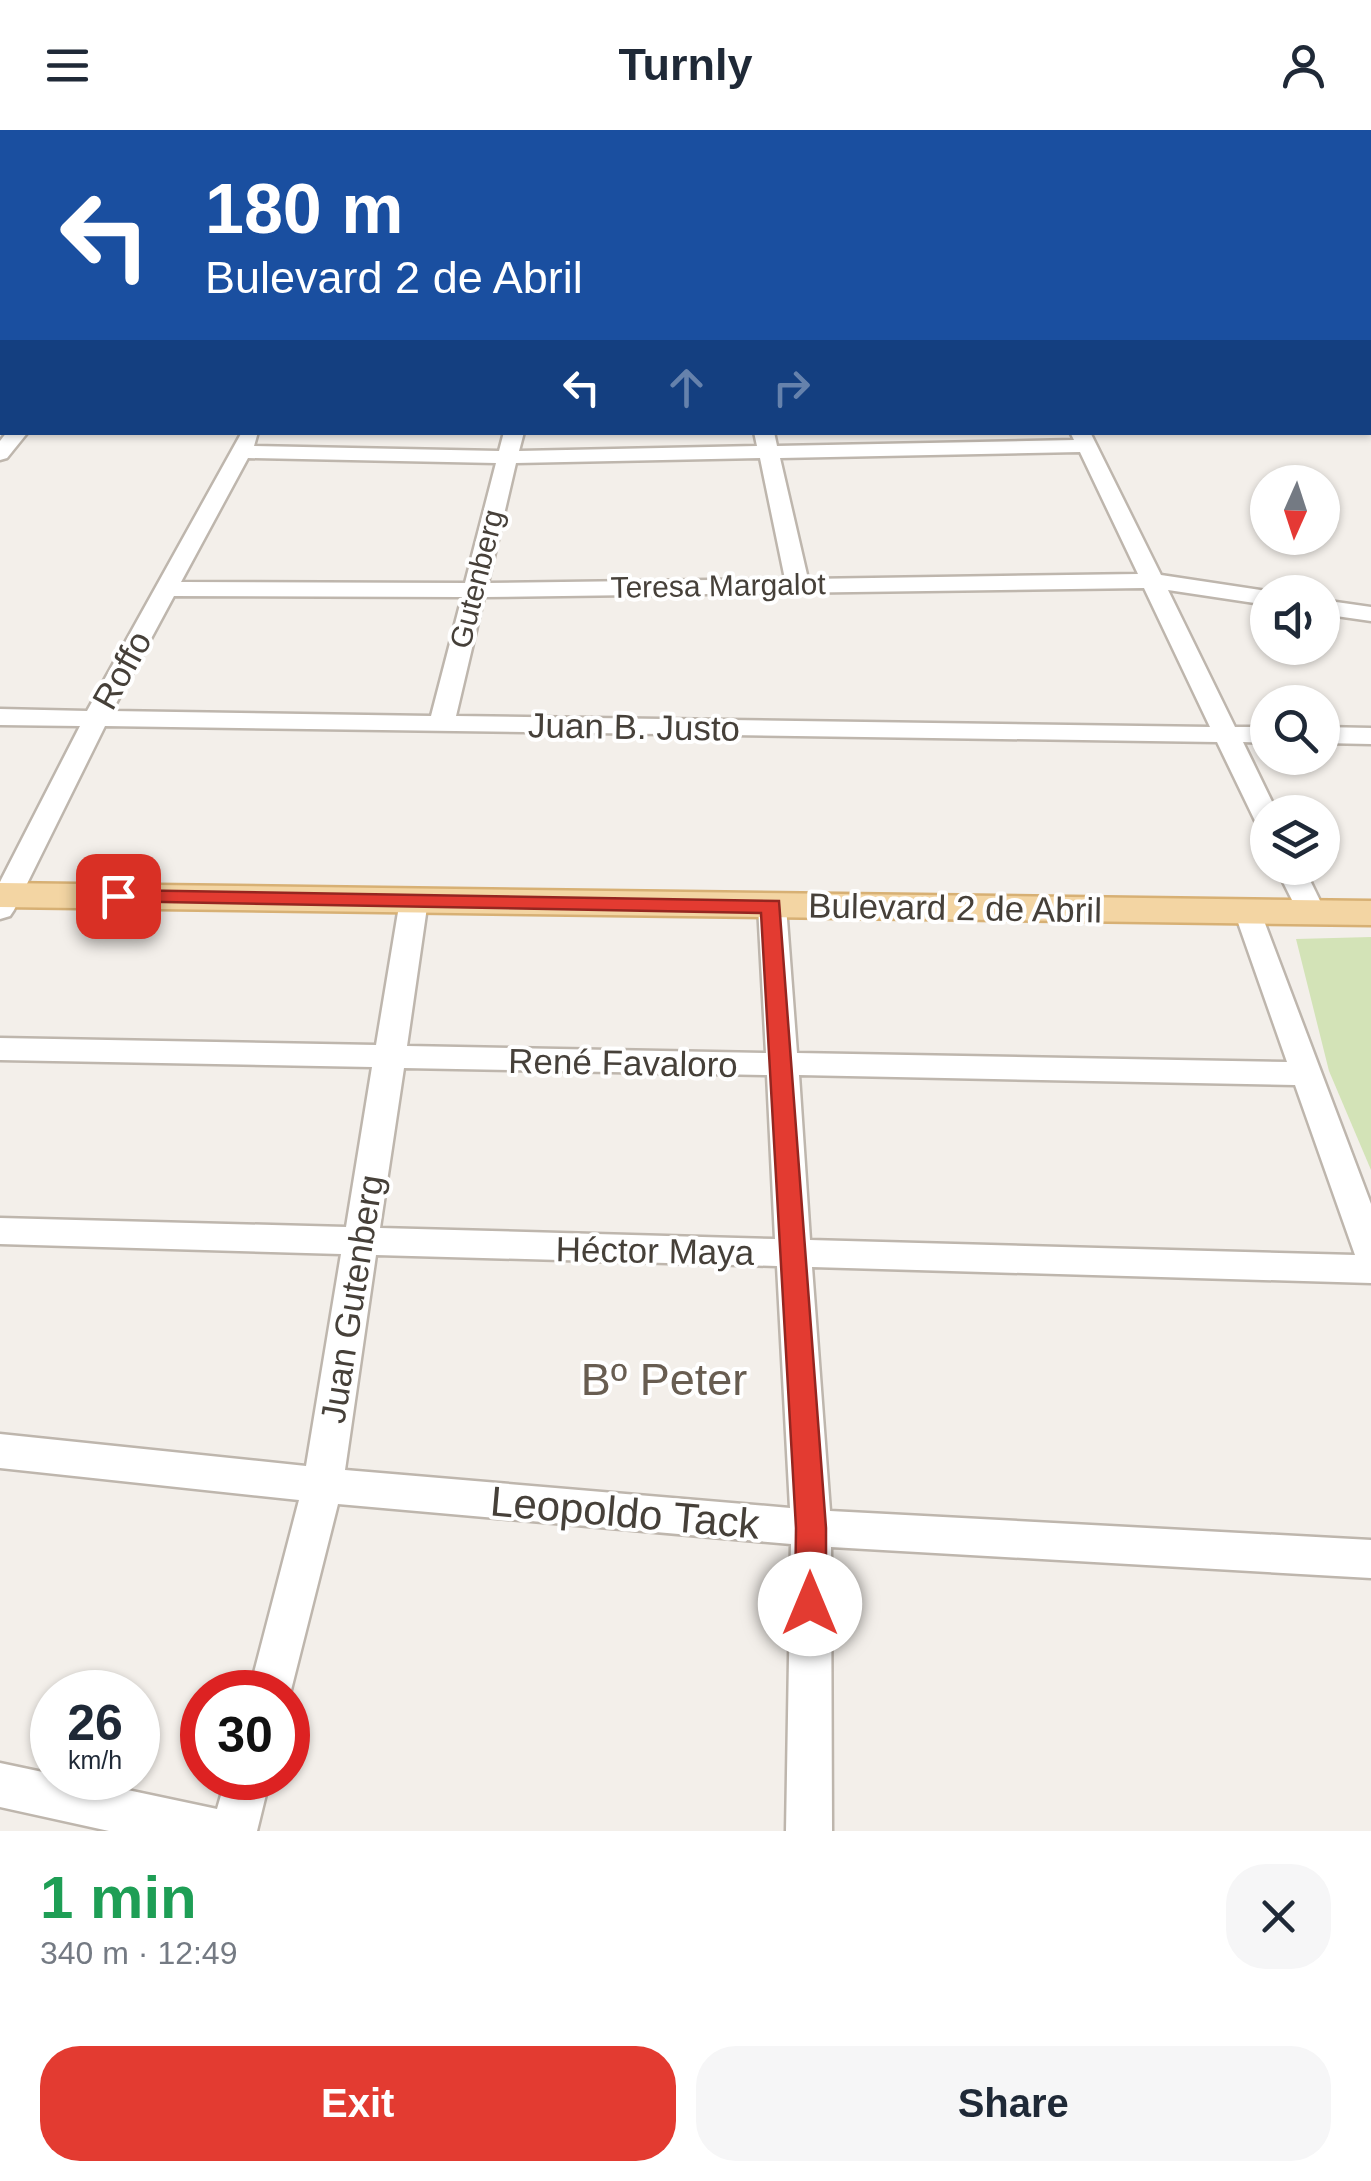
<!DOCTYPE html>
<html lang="en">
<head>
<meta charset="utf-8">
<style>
  body { margin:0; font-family:Arial,sans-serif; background:#f6f6f7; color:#1f2937; height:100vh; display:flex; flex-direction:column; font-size:38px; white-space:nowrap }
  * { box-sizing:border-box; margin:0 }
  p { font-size:32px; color:#747a83 }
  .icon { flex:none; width:55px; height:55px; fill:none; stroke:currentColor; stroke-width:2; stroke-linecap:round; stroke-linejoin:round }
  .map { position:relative; height:1701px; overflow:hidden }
  .drawer { display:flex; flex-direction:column; background:#fff; flex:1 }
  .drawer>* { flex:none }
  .guide { position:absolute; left:0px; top:0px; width:1372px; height:305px; box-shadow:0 2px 8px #0004; background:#1a4fa0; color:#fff; overflow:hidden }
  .needle { width:65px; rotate:183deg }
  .buttons { position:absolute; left:1250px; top:335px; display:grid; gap:20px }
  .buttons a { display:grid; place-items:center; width:90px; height:90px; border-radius:50%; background:#fff; box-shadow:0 2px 8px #0004; font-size:50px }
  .speed { position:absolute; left:30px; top:1540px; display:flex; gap:20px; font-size:50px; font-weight:700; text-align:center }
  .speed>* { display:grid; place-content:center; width:130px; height:130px; border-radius:50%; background:#fff; box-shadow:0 2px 8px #0004; line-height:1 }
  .speed small { font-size:25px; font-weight:400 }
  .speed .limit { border:15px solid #d22; background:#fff; color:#111 }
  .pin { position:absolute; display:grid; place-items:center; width:85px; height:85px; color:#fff; margin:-42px; border-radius:20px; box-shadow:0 5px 15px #0006 }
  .me { position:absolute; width:110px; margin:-55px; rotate:0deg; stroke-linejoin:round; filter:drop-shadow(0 0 8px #0008) }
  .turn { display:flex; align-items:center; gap:35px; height:210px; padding:0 40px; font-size:45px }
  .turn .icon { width:130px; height:130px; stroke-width:2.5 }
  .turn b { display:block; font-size:70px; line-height:85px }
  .lanes { display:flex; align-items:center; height:95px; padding:0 40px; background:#0003; justify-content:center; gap:50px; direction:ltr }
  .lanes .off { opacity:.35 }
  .round { display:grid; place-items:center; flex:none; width:105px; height:105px; border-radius:40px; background:#f6f6f7 }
  .head { display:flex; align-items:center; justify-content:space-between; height:170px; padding:0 40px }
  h1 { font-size:60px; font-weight:700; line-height:75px; color:#1e9e55 }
  .action { display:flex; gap:20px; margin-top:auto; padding:20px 40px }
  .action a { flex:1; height:115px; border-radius:40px; background:#e33b31; color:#fff; font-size:40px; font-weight:700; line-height:115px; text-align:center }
  .action a+a { background:#f6f6f7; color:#1f2937 }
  header { display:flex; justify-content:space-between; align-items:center; height:130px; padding:0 40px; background:#fff; font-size:45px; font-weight:700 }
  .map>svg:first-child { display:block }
  .green { fill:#d3e3b7 }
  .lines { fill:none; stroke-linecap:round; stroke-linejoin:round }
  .minor-casing { stroke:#beb6ad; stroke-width:5 }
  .major-casing { stroke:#d7b074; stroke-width:5 }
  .minor { fill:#fff; fill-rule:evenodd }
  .major { fill:#f3d5a3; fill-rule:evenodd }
  .route { fill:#e33b31; stroke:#942620; stroke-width:2.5 }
  .labels { text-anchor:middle; stroke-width:8; stroke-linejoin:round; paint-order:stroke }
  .far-street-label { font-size:30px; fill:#464039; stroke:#fff }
  .street-label { font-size:35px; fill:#464039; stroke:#fff }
  .near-street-label { font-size:42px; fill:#464039; stroke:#fff }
  .near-neighbourhood-label { font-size:45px; fill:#685d51; stroke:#fff }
</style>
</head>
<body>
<header><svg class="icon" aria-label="menu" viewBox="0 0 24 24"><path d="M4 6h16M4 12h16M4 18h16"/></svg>Turnly<svg class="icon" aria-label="person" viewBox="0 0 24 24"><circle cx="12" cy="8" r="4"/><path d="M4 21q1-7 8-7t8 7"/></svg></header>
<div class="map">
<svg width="1371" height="1701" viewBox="0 0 1371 1701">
  <rect width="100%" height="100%" fill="#f3efea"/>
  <polygon class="green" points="1371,807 1371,1040 1329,941 1296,809"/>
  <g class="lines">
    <defs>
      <g id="minor">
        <polygon points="971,0 985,0 986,2 972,2"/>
        <polygon points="0,55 2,56 2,66 0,65"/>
        <rect x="1370" y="72" width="1" height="10"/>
        <polygon points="2,80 2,92 0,93 0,81"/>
        <rect x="1370" y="154" width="1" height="10"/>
        <rect x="0" y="178" width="2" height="11"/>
        <rect x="1370" y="257" width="1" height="12"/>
        <polygon points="7,302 28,302 7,328 0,330 0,311"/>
        <path d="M242,302H258L254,316L499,321L504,302H524L519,321L757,316L754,302H774L777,316L1074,310L1070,302H1090L1161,445L1274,462H1268V475L1168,460L1235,597H1268V613L1243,612L1277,682H1268V699L1258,697L1217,612L105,596L14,780L10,786L0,789V752L80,596L0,595V579L87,581ZM1080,322L1138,444L808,449L780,328ZM248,328L496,333L465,453L181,452ZM760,328L785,449L488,453L516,333ZM1144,458L1210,597L456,586L484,467ZM174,466L462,467L431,586L112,581Z"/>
        <polygon points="1322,470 1371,477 1371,491 1322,484"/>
        <polygon points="1322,597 1371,598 1371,614 1322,613"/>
        <polygon points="1276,738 1304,738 1326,783 1322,790 1302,790"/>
        <path d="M414,761L424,764L428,770L407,916L766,923L758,776L762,770H782L786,776L797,923L1287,932L1234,781L1238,775H1258L1371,1074V1153L812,1137L830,1381L1371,1410V1448L831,1417L832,1701H786L791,1414L338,1374L288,1572V1562H249L299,1370L0,1338V1304L306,1336L341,1124L0,1114V1088L346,1097L372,937L0,930V908L376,915L400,770L404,764ZM404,938L767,945L775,1109L380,1098ZM799,945L1295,955L1355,1125L810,1110ZM376,1125L777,1136L790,1378L345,1340Z"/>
        <polygon points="0,1633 52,1644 52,1648 71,1648 217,1679 226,1648 270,1648 257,1701 109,1701 0,1677"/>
      </g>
      <g id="major">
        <rect x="1370" y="228" width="1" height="16"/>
        <polygon points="1370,267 1371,268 1371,285 1370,284"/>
        <polygon points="0,753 1371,771 1371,795 0,777"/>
      </g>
    </defs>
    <use href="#minor" class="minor-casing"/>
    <use href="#major" class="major-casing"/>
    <use href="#minor" class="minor"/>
    <use href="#major" class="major"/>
  </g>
  <polygon class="route" points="118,760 779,771 826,1398 826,1474 822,1484 810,1488 799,1484 795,1474 796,1398 761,783 111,771 107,766"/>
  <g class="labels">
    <g class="far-street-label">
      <text transform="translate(477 449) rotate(-76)" y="10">Gutenberg</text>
      <text transform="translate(718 456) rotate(-1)" y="10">Teresa Margalot</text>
    </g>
    <g class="street-label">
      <text transform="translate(122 540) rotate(-61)" y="12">Roffo</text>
      <text transform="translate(634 597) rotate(1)" y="12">Juan B. Justo</text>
      <text transform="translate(955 778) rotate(1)" y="12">Bulevard 2 de Abril</text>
      <text transform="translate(623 933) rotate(1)" y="12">René Favaloro</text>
      <text transform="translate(655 1121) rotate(1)" y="12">Héctor Maya</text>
      <text transform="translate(352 1169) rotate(-81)" y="12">Juan Gutenberg</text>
    </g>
    <g class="near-street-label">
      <text transform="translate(625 1382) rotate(5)" y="15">Leopoldo Tack</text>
    </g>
    <g class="near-neighbourhood-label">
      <text x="664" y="1265">Bº Peter</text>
    </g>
  </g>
</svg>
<div class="buttons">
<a><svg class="needle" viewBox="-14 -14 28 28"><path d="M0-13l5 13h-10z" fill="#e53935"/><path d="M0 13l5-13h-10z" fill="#747a83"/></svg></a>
<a><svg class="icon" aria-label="sound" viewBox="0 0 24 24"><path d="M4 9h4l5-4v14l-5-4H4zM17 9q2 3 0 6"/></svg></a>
<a><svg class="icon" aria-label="search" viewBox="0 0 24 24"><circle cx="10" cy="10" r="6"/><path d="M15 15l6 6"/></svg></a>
<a><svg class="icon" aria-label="layers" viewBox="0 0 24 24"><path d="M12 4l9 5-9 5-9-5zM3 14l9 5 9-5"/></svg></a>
</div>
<div class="speed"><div>26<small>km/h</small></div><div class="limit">30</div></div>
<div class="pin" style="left:118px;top:766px;background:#d93025"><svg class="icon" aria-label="arrive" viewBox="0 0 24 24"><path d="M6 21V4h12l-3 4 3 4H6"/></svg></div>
<svg class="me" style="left:810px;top:1474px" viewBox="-20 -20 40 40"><circle r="19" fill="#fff"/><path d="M0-13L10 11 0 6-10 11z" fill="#e33b31"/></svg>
<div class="guide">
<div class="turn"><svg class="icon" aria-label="left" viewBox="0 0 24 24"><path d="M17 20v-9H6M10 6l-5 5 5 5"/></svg><div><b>180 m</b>Bulevard 2 de Abril</div></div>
<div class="lanes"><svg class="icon" aria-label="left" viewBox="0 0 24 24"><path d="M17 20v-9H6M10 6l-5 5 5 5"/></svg><svg class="icon off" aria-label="ahead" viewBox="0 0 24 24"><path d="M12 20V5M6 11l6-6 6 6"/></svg><svg class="icon off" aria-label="right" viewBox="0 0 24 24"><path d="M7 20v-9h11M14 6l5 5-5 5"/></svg></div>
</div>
</div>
<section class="drawer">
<div class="head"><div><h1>1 min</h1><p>340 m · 12:49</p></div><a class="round"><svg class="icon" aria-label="close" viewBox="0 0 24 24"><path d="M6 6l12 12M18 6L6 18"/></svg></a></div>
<div class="action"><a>Exit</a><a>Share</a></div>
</section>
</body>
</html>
